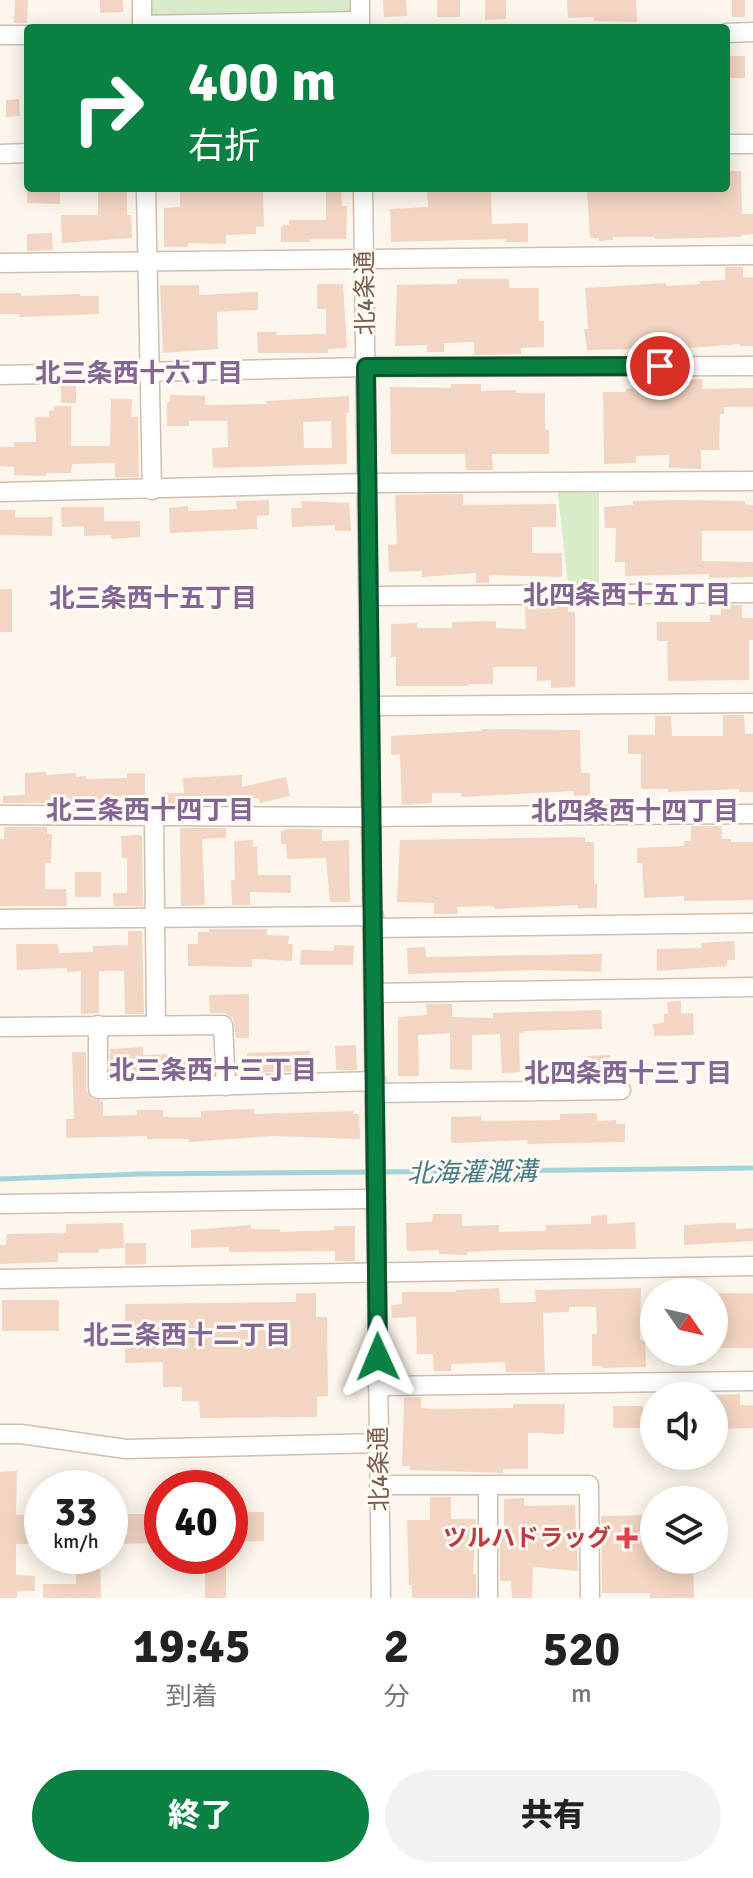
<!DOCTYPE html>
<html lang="ja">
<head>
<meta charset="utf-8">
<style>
  body { margin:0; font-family:Signika,"Noto Sans JP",sans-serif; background:#f2f2f2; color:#222; height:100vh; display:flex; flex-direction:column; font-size:30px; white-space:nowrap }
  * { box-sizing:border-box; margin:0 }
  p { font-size:26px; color:#767676 }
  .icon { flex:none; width:44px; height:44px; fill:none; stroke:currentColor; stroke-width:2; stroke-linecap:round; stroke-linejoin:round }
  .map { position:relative; height:1598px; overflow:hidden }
  .panel { display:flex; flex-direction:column; background:#fff; flex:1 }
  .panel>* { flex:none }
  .banner { position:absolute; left:24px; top:24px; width:706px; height:168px; border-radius:8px; box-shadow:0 4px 20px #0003; background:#0b8043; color:#fff; overflow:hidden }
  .needle { width:52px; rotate:124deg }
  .controls { position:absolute; left:640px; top:1278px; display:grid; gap:16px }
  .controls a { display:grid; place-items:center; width:88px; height:88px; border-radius:50%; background:#fff; box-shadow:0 4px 20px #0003; font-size:40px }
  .speed { position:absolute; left:24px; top:1470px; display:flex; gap:16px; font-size:40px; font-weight:700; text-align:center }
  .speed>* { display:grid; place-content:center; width:104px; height:104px; border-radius:50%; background:#fff; box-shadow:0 4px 20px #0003; line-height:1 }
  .speed small { font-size:20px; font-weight:400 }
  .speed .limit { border:12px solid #d22; background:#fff; color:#111 }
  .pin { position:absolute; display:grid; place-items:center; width:68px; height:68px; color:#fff; margin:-34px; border:4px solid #fff; border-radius:50%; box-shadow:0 2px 8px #0007 }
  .me { position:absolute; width:88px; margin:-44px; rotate:359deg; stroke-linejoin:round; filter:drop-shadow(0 0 6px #0008) }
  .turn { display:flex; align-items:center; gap:28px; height:168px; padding:0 32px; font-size:36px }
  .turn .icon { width:104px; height:104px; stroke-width:2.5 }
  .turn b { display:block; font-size:56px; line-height:68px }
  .eta { display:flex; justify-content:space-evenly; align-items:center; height:136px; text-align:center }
  .eta b { font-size:48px; font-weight:800; line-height:56px }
  .cta { display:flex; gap:16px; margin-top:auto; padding:16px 32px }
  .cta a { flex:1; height:92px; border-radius:48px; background:#0b8043; color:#fff; font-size:32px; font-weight:800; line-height:92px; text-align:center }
  .cta a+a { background:#f2f2f2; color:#222 }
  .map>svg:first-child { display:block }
  .green { fill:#d8ecc9 }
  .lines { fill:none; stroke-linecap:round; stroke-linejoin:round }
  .stream { stroke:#a5d3da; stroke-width:5 }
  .building { fill:#f3d5c3; fill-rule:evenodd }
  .minor-casing { stroke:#d1beb0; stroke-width:21 }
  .minor { stroke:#fff; stroke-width:18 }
  .route-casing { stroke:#07532c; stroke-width:20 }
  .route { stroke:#0b8043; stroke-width:14 }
  .health-dot { fill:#e0444e; stroke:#fffaf3; stroke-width:3 }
  .labels { text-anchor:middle; stroke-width:6; stroke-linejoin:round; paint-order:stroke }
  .street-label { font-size:24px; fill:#7a5c4d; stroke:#fffaf3 }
  .health-label { font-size:24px; font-weight:bold; fill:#be3a42; stroke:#fffaf3; text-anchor:end }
  .neighbourhood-label { font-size:26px; font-weight:bold; fill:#846695; stroke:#fffaf3 }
  .water-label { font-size:26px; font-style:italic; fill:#437c86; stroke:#fffaf3 }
</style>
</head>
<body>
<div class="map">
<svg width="753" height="1598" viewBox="0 0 753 1598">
  <rect width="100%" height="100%" fill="#fdf6ec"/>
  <g class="green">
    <polygon points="150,0 351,0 352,18 150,20"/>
    <polygon points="557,486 599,486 599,593 569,594"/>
  </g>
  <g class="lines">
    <g class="stream">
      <polyline points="381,1172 753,1168"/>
      <polyline points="0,1179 141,1174 371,1172"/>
    </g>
  </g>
  <g class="building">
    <polygon points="15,0 28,0 27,23 14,23"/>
    <polygon points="100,0 123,0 123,12 100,13"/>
    <polygon points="383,0 406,0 407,16 384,17"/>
    <rect x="437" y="0" width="23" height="17"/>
    <polygon points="485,0 506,0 506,19 485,20"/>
    <polygon points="567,0 636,0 637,22 594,21 594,17 568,18"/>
    <rect x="732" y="0" width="13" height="17"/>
    <rect x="727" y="56" width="18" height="22"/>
    <polygon points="19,99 20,116 6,117 6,100"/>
    <polygon points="726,171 741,171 742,214 753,214 753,234 741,235 741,237 655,239 655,237 613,237 613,240 599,241 599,238 590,238 587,188 726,188"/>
    <polygon points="27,188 60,188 60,204 27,203"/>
    <polygon points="98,188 127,188 127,215 131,215 132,238 62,243 61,215 98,215"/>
    <polygon points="180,188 263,188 264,227 256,227 256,234 226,235 226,244 188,243 188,247 164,247 164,208 180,207"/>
    <polygon points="326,188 341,188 342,206 347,206 346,239 310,239 310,242 281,242 281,226 289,225 289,220 326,220"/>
    <polygon points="427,188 491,188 492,224 528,223 528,242 506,242 505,239 391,242 390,209 428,207"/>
    <polygon points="52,233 53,250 27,251 27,234"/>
    <polygon points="725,267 743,267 743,277 753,277 753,346 740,346 740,344 690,348 587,350 584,329 588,329 585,288 666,283 666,286 700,284 700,281 725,280"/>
    <polygon points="457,279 509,279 509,288 539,288 539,321 544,321 544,347 521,348 521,354 474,355 474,342 444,343 444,352 427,352 427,345 395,346 397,285 457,284"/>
    <polygon points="317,284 343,284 347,348 328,349 328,353 258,353 257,332 277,332 277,335 326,334 326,309 317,309"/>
    <polygon points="160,285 199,285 199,295 258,292 258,310 217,312 218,349 163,353"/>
    <polygon points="0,293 21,293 21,296 80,294 80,296 99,296 99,314 19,317 19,314 0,314"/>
    <polygon points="702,379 702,389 753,388 753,407 724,407 724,414 720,414 719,450 701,450 701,469 669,468 669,455 636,456 636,463 604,464 603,392 626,392 626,389 637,388 637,385 671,383 671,380"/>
    <polygon points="451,384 481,384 481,391 516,390 516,393 545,393 545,430 549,430 549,454 492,454 493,470 466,470 465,454 391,454 390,387 451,388"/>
    <polygon points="76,385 76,403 61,403 61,386"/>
    <path d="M170,395L205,396V405L266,404V401L349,396V413H346L347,464L213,468L212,448L228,447L227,421H189V426H167V402H170ZM331,421L332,448H304L303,422Z"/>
    <polygon points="111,399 132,399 131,417 138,417 139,477 115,477 115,463 72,464 71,473 46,473 46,476 14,475 14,467 0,466 0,447 14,447 14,442 36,442 35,417 49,417 49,411 54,410 54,406 71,406 71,446 110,446"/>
    <polygon points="463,494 463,505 556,504 556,527 532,527 532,553 562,553 562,577 489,575 489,583 476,583 476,573 422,577 422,571 389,572 388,545 397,544 395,495"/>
    <polygon points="269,500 269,515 257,516 257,529 170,533 169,508 188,506 188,511 237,509 236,501"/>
    <polygon points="678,500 745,501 745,505 753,505 753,531 702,531 702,561 753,562 753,577 709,578 709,574 625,576 625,562 615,562 616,528 605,528 604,507 633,505 633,501"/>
    <polygon points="301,501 349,503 351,531 335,531 335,525 292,527 291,508 302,508"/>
    <polygon points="61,507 104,507 104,521 140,521 140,537 111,539 111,535 84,536 84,526 62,527"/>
    <polygon points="0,510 15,510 15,517 53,517 52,536 0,535"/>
    <rect x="0" y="589" width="12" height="43"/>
    <polygon points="721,605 742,605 742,618 753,618 753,640 749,640 749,680 668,681 667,641 657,641 657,622 710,622 710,615 721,615"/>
    <polygon points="525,607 568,607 568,612 575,612 575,687 551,688 551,680 537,681 537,667 493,667 493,684 469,684 469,686 396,686 396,657 391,657 391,624 417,623 417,628 452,628 452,622 496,621 496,628 526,629"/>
    <polygon points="723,715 744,715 745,734 753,734 753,792 739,792 739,789 668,792 668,789 641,789 641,754 628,754 628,735 655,735 655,716 671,716 672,736 723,736"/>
    <polygon points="481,729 580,730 581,773 590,773 590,795 574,796 574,791 461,797 461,793 432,793 432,803 402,805 400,754 391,755 391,736 481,731"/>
    <polygon points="46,772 46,775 76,773 76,777 86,776 86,779 127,778 127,773 145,773 145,797 115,797 115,801 87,801 87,803 3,803 3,796 25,795 25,773"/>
    <polygon points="242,775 242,787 286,777 290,796 260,803 259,798 204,798 204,804 163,804 163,793 184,793 183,778"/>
    <polygon points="691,826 721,826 722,839 731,839 731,842 753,842 753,900 684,901 684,896 644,898 642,863 637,863 637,848 684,846 684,841 691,841"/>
    <polygon points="4,827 47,827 47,834 52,834 51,863 45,863 45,889 66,889 67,906 0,906 0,839 4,839"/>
    <polygon points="180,828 226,828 226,838 202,839 205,905 181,906"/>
    <polygon points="284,829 322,829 322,841 349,840 350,902 330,902 326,858 287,859 286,844 281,844 281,831 285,831"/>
    <polygon points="138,835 142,836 143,906 114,906 113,893 127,893 127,858 122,858 121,836"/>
    <polygon points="585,837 585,842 594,842 594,884 597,883 597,908 578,908 578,905 495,909 494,906 457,907 458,914 434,914 434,903 397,902 400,840"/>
    <polygon points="253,840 253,847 257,847 258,875 291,875 291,893 250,892 250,905 232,905 231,880 235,880 234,841"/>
    <rect x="75" y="872" width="26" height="25"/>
    <polygon points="209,929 267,929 267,935 289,936 288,944 293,944 292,961 252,959 252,967 188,966 188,944 198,944 198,932 209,932"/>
    <polygon points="128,931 142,931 144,1014 125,1014 124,971 99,971 99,1013 81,1014 81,971 67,972 67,968 17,970 16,944 58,944 59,953 93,952 93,946 128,945"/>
    <polygon points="734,941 735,960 727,960 727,966 657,971 657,949 702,948 701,943"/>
    <polygon points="334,945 354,946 353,965 300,965 301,950 334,951"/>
    <polygon points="425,947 426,957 602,954 601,972 539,970 408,974 407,948"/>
    <polygon points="249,994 249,1038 236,1038 233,1018 224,1013 210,1013 209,995"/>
    <polygon points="681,1001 681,1014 693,1013 694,1035 654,1036 653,1024 664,1023 664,1014 668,1014 667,1002"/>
    <polygon points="426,1004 452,1004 452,1017 493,1018 493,1013 601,1010 602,1029 524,1031 524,1033 519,1033 520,1072 502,1073 500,1034 472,1035 472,1070 450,1069 450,1033 418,1035 419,1076 398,1076 398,1017 427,1015"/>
    <polygon points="356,1045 357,1070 336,1070 335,1046"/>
    <polygon points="143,1047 143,1055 171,1054 171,1062 208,1061 208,1074 115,1075 115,1071 110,1071 110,1049"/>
    <polygon points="310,1051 310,1068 302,1068 302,1071 248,1073 247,1053"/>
    <polygon points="72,1052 86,1052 86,1090 92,1099 103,1101 103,1116 137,1115 137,1110 163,1110 163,1117 201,1117 201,1111 254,1109 254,1114 353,1111 353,1114 359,1114 360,1139 273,1136 189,1142 189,1139 147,1139 147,1136 66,1138 66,1119 74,1119"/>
    <polygon points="610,1055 610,1060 620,1060 620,1076 586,1076 586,1056"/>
    <polygon points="597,1113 597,1121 616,1120 616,1124 625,1124 625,1142 527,1144 527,1140 451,1143 451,1117 481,1116 481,1121 560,1120 560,1114"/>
    <polygon points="433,1214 462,1214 462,1226 499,1225 499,1232 546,1231 546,1225 591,1224 591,1216 607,1215 607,1224 635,1222 636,1249 503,1250 467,1252 467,1255 439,1254 439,1250 407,1251 406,1223 432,1222"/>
    <polygon points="123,1223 124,1248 99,1249 99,1253 58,1253 58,1262 0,1264 0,1245 6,1245 7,1234 66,1233 66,1224"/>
    <polygon points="720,1223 736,1223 736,1229 753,1228 753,1241 684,1245 684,1225"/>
    <polygon points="251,1225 251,1229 280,1229 280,1232 334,1230 334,1226 355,1226 355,1261 335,1261 335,1251 229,1252 229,1247 191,1248 191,1230"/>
    <polygon points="125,1243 146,1243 146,1264 125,1265"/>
    <polygon points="499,1288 500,1303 536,1302 535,1290 641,1288 640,1340 645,1340 646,1367 602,1368 602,1366 592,1366 592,1334 597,1334 596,1307 569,1307 569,1312 543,1313 545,1372 506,1372 505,1362 451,1364 451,1371 434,1371 433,1354 417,1354 416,1317 392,1318 391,1305 402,1304 402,1292 456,1292 456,1290"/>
    <polygon points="296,1293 316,1293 316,1317 327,1317 328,1396 317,1397 317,1417 200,1418 199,1401 182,1401 182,1387 163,1387 163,1362 125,1363 125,1304 296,1302"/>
    <polygon points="719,1293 753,1293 753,1348 714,1348 714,1297 719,1296"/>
    <rect x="2" y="1300" width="57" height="31"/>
    <polygon points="684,1352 702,1352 702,1365 683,1364"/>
    <polygon points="740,1394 740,1405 753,1405 753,1428 714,1429 714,1395"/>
    <polygon points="421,1397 421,1408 436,1409 513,1408 513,1404 565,1404 564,1434 528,1433 528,1469 503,1469 503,1473 410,1470 410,1466 402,1466 404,1398"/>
    <rect x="613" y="1406" width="30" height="22"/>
    <polygon points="17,1471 16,1515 42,1515 42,1544 16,1544 16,1575 35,1576 35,1591 17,1591 17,1598 0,1598 0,1472"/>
    <polygon points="430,1497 451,1497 451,1519 476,1519 473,1574 476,1574 476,1598 412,1598 412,1585 409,1585 407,1520 430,1520"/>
    <polygon points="524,1498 524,1506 575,1505 578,1571 533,1567 532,1598 512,1598 511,1581 500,1581 500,1530 504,1530 504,1499"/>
    <polygon points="230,1512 264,1512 264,1541 230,1542"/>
    <polygon points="110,1514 162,1514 162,1543 110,1544"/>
    <polygon points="654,1515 654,1560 693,1560 694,1598 650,1598 650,1593 602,1593 601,1516"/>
    <rect x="205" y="1557" width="21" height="41"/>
    <polygon points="100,1563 101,1598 43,1598 43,1584 76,1584 76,1564"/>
  </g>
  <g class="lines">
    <defs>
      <g id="minor">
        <polyline points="142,0 142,28"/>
        <polyline points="360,0 360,28"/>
        <polyline points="142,25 360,21"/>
        <polyline points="726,33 753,32"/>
        <polyline points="0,35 28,35"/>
        <polyline points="726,144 753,144"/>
        <polyline points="0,154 28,153"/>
        <polyline points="146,188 152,490"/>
        <polyline points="363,188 381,1598"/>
        <polyline points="0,263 753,255"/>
        <polyline points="0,375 366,367 753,366"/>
        <polyline points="0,492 367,483 753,481"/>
        <polyline points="369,596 753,593"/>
        <polyline points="371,706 753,703"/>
        <polyline points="0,815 360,817 753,814"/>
        <polyline points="154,815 156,1025"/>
        <polyline points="0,919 374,916"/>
        <polyline points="374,928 753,923"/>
        <polyline points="375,993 753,987"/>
        <polyline points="98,1025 98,1089 376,1081"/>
        <polyline points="0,1027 223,1025 226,1086"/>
        <polyline points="376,1093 621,1090"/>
        <polyline points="0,1204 364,1199"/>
        <polyline points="0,1279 753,1266"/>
        <polyline points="378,1386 753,1381"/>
        <polyline points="0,1434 21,1434 126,1449 379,1443"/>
        <polyline points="379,1485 589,1485 590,1598"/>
        <polyline points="488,1486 488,1598"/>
      </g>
    </defs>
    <use href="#minor" class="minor-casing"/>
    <use href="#minor" class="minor"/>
  </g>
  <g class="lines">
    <defs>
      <polyline id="route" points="378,1357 366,367 660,366"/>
    </defs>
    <use href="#route" class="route-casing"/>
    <use href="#route" class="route"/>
  </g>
  <path class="health-dot" d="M623 1526h8v8h8v8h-8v8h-8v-8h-8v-8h8z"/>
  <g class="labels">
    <g class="street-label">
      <text transform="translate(365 293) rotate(-91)" y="8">北4条通</text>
      <text transform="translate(379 1469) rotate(-91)" y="8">北4条通</text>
    </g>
    <g class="health-label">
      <text x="611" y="1546">ツルハドラッグ</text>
    </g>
    <g class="neighbourhood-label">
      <text x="139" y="382">北三条西十六丁目</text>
      <text x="627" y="604">北四条西十五丁目</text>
      <text x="153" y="607">北三条西十五丁目</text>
      <text x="150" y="819">北三条西十四丁目</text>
      <text x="635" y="820">北四条西十四丁目</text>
      <text x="213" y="1079">北三条西十三丁目</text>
      <text x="628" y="1082">北四条西十三丁目</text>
      <text x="187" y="1344">北三条西十二丁目</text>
    </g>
    <g class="water-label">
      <text transform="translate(472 1172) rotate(-1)" y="9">北海灌漑溝</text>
    </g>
  </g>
</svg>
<div class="controls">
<a><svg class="needle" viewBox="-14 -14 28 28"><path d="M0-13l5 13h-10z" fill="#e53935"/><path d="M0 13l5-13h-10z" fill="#767676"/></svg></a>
<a><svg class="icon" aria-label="sound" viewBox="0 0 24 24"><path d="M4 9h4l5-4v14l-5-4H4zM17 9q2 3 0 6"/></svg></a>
<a><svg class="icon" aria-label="layers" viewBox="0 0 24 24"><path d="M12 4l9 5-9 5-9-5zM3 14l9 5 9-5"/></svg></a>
</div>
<div class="speed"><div>33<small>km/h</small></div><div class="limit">40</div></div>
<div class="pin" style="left:660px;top:366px;background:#d93025"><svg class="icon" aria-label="arrive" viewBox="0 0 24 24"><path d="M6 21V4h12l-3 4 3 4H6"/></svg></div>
<svg class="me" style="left:378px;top:1357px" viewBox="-20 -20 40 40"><path d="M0-17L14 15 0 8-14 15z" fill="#0b8043" stroke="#fff" stroke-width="4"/></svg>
<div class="banner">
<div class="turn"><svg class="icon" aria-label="right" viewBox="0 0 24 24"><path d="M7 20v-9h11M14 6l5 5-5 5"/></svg><div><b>400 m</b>右折</div></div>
</div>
</div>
<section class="panel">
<div class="eta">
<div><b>19:45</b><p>到着</p></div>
<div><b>2</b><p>分</p></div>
<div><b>520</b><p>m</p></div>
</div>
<div class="cta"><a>終了</a><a>共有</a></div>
</section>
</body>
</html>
